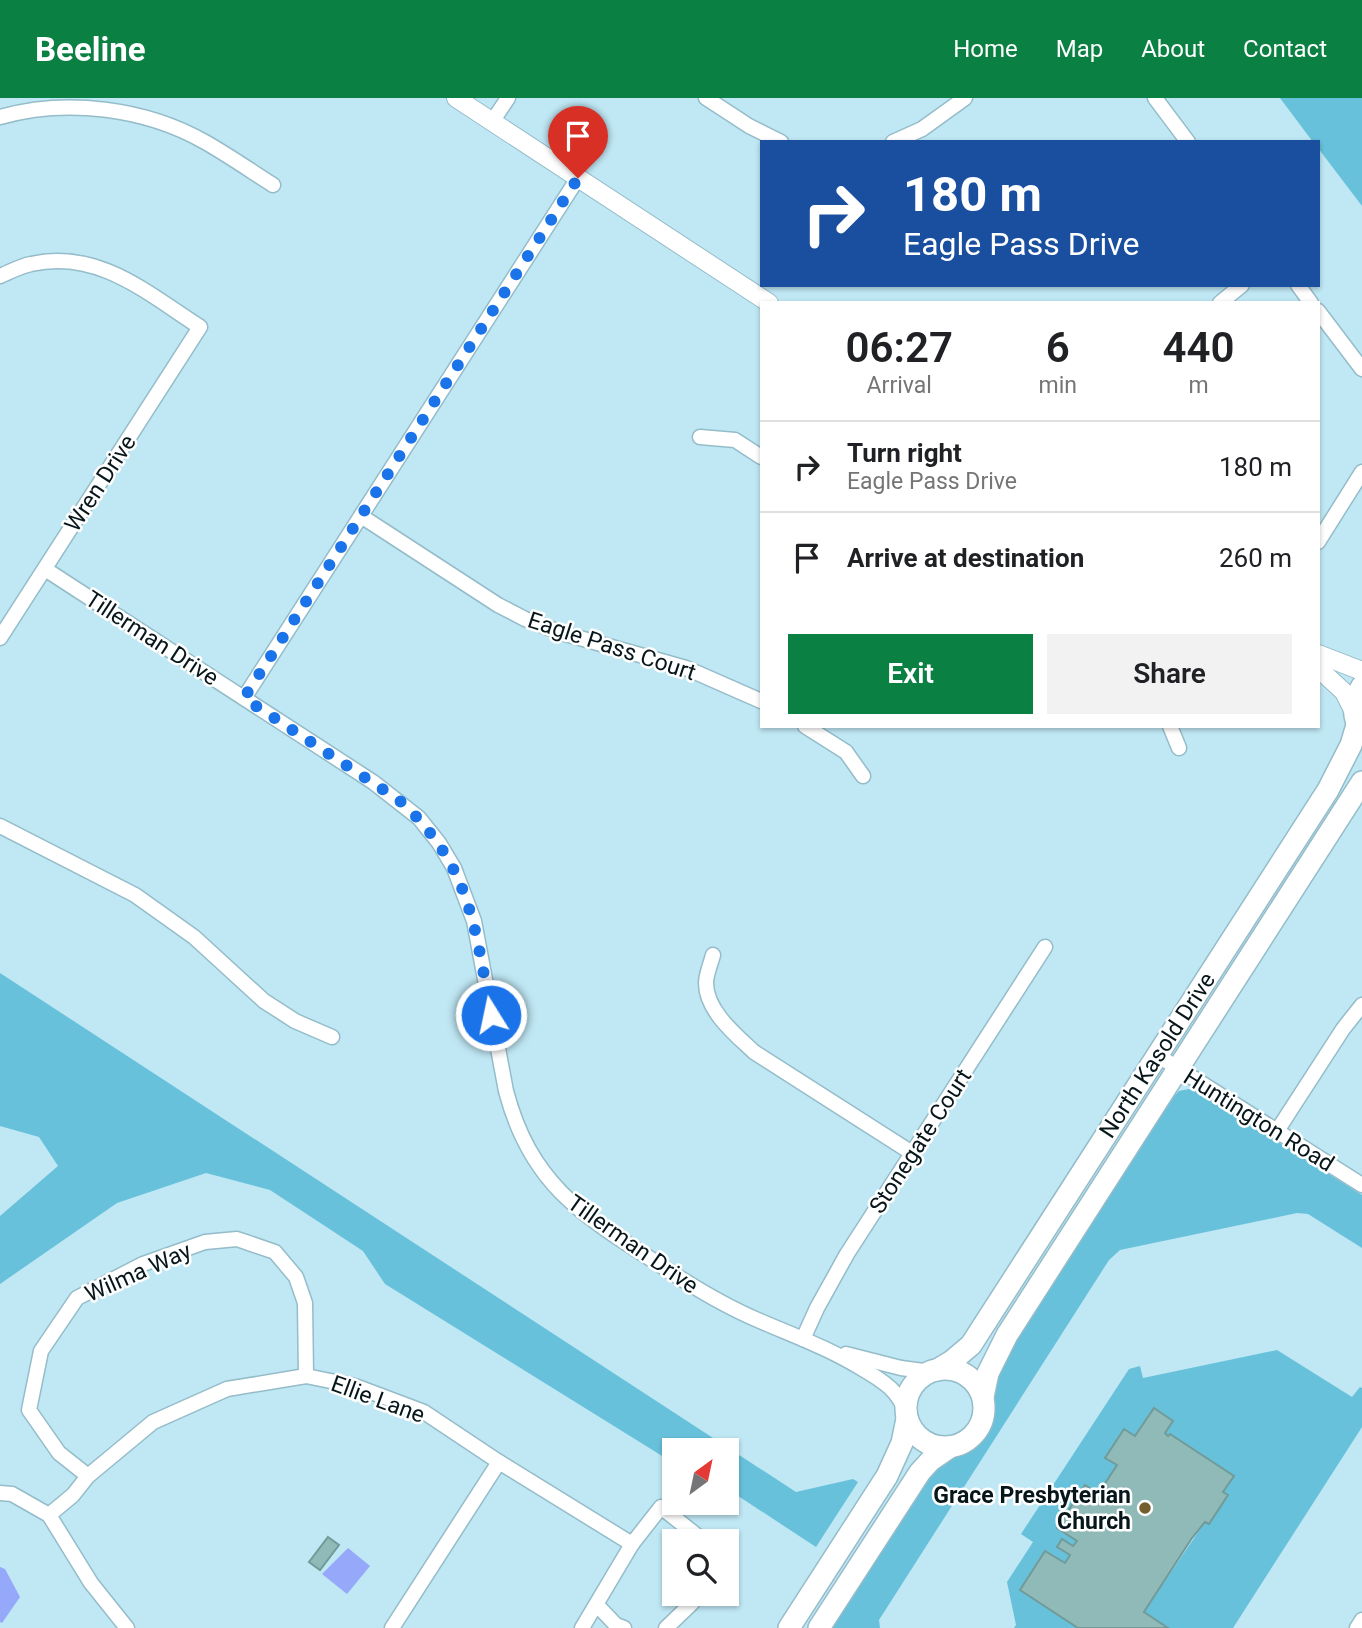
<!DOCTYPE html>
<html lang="en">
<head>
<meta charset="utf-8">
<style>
  body { margin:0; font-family:Roboto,sans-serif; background:#f2f2f2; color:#202124; height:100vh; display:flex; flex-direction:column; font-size:26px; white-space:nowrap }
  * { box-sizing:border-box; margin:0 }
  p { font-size:23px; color:#757577 }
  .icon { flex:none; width:38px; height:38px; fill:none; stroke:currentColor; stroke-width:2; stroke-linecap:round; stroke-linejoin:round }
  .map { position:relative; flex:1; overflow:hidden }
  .drawer { position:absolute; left:760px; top:203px; width:560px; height:427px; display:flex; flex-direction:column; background:#fff; border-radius:0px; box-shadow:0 2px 5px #0004 }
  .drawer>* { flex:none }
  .top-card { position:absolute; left:760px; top:42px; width:560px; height:147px; border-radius:0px; box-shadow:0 2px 5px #0004; background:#1a4fa0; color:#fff; overflow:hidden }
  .needle { width:46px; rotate:33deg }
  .controls { position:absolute; left:662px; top:1340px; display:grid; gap:14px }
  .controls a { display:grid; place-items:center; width:77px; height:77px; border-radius:0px; background:#fff; box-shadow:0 2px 5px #0004; font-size:35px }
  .pin { position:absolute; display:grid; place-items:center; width:60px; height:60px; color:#fff; margin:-72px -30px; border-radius:50% 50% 50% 0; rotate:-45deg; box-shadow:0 0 7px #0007 }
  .pin .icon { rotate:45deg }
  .me { position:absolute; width:77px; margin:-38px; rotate:350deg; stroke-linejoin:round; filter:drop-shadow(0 0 5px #0008) }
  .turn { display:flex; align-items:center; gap:24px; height:147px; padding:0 28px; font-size:32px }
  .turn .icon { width:91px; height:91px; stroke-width:2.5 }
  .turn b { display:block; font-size:49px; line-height:60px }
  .eta { display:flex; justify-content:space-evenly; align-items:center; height:119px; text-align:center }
  .eta b { font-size:42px; font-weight:600; line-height:49px }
  .action { display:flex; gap:14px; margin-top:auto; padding:14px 28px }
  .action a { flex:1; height:80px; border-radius:0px; background:#0b8043; color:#fff; font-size:28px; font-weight:600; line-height:80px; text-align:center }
  .action a+a { background:#f2f2f2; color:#202124 }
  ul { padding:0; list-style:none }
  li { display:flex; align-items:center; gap:21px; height:91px; padding:0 28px; border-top:2px solid #e0e0e0 }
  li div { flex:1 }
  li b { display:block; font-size:26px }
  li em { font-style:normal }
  header { display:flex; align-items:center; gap:42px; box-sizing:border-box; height:98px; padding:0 35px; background:#0b8043; color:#fff }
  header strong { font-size:33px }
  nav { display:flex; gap:38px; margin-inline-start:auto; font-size:24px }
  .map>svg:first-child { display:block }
  .green { fill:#68c1db }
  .water { fill:#96a8f9 }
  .building { fill:#8fbab7; stroke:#719b99; stroke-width:2 }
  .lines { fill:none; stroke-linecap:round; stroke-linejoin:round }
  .minor-casing { stroke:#95bcc9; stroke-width:17 }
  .tertiary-casing { stroke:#95bcc9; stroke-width:20 }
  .secondary-casing { stroke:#95bcc9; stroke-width:24 }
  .minor { stroke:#fff; stroke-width:14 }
  .tertiary { stroke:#fff; stroke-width:18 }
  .secondary { stroke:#fff; stroke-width:21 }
  .route { stroke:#1a73e8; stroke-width:12; stroke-dasharray:0 21.6 }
  .poi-dot { fill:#745e2e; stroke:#fff; stroke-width:2.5 }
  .labels { text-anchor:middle; stroke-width:5; stroke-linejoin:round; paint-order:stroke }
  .street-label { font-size:23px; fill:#07161a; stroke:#fff }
  .poi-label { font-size:23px; font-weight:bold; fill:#07161a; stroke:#fff; text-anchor:end }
</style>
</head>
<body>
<header>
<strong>Beeline</strong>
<nav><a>Home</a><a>Map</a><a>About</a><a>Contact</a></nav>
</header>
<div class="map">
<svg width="1362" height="1530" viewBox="0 0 1362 1530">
  <rect width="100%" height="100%" fill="#bfe7f4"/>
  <g class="green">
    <polygon points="1280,0 1362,0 1362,108 1318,50 1318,44 1313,44"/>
    <polygon points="0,875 796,1394 853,1381 858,1384 816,1449 726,1390 726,1353 674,1353 674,1363 667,1361 385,1186 363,1153 270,1092 206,1075 117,1105 0,1186 0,1118 58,1068 39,1039 0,1028"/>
    <polygon points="1189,991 1199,994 1362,1097 1362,1150 1308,1116 1297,1115 1120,1152 1109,1162 879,1522 880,1530 832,1530 906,1407 943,1362 974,1349 987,1335 993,1318 992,1281 1029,1214 1055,1183 1172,1000 1179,993"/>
    <polygon points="1277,1252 1352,1299 1360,1289 1362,1290 1362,1329 1233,1530 1168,1530 1144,1514 1205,1424 1209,1426 1227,1397 1223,1394 1234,1378 1170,1336 1135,1338 1124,1331 1105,1359 1117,1367 1098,1396 1085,1388 1058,1430 1077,1443 1073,1448 1062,1441 1057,1449 1070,1457 1065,1465 1020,1492 1078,1530 1014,1530 1016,1527 1007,1484 1033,1444 1021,1436 1129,1271 1140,1268 1143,1280"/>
  </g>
  <g class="water">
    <polygon points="348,1450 370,1468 347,1496 322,1476"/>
    <polygon points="0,1469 5,1471 20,1499 2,1525 0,1524"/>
  </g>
  <g class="building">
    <polygon points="1154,1310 1173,1323 1165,1335 1168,1338 1170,1336 1234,1378 1223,1394 1228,1397 1209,1426 1205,1424 1192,1440 1144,1514 1168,1530 1078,1530 1020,1492 1045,1453 1065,1465 1070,1457 1057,1449 1062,1441 1073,1448 1077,1443 1057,1430 1085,1387 1098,1396 1117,1367 1105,1360 1124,1331 1135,1338"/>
    <polygon points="328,1439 339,1447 320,1472 309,1464"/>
  </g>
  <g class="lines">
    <defs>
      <g id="minor">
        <polyline points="706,0 749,28 781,44"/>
        <polyline points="1155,0 1188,44"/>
        <path d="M0,19C66,0 145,10 205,44C228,57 251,73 273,87"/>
        <polyline points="492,24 508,0"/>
        <polyline points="893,44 922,31 965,0"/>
        <path d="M0,178C10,174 20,168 31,166C98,151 147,195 200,229L0,540"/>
        <polyline points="1298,187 1311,205"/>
        <polyline points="1220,205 1242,187"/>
        <polyline points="1318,213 1362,271"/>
        <polyline points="700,339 735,342 761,359"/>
        <polyline points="361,418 498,507 525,521 562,535 686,570 761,603"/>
        <polyline points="1318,444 1362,374"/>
        <path d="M45,471L373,684L419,720L439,745L454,770L474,823L506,993C530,1084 579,1115 654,1163C688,1186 722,1207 760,1223C795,1238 828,1250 861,1270C872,1277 886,1284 895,1295C899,1300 903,1307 906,1313"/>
        <polyline points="244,600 578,80"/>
        <polyline points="805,628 846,654 863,678"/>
        <polyline points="1170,628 1179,650"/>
        <polyline points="0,728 135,797 194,839 264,903 295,923 332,939"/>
        <path d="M713,857C711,865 706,876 706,885C706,913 736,937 754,954L912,1055"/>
        <polyline points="1157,957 1362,1087"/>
        <polyline points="1277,1033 1343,931 1362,907"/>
        <polyline points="803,1241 817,1210 847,1156 1045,849"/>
        <polyline points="846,1256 901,1270 931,1274"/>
        <polyline points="88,1378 59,1355 29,1312 41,1253 77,1200 143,1166 205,1144 237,1141 275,1154 296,1179 305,1205 306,1278"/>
        <polyline points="0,1395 12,1396 49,1417 91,1485 127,1530"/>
        <polyline points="49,1417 73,1397 88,1378 153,1324 227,1291 306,1278 355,1288 424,1314 499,1364 632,1446"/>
        <polyline points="597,1507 616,1527 624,1530"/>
        <polyline points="392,1530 499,1364"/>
        <polyline points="582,1530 632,1446 661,1409 705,1444"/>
        <polyline points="666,1530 692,1505 696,1496"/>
        <polyline points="1357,1530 1362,1522"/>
      </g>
      <g id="tertiary">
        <polyline points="456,0 769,205"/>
        <polyline points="1318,556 1362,573"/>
        <polyline points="1318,570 1344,594 1354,614"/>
      </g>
      <g id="secondary">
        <path d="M1362,588C1352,604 1352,619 1362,635"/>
        <circle cx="945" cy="1310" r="39"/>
        <polyline points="937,1272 952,1263 971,1247 1328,692 1351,647 1357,627"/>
        <polyline points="983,1299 988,1275 1007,1237 1362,684"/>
        <polyline points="789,1530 887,1378 902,1345 907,1321"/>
        <polyline points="819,1530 920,1374 931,1362 950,1349"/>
      </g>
    </defs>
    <use href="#minor" class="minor-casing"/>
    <use href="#tertiary" class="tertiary-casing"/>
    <use href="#secondary" class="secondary-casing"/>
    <use href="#minor" class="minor"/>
    <use href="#tertiary" class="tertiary"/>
    <use href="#secondary" class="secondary"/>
  </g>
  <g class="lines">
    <path class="route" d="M491,917C475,828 470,766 399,702L244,600L578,80"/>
  </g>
  <circle class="poi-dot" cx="1145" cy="1410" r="7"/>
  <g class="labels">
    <g class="street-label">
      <text transform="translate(100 385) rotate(-57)" y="8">Wren Drive</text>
      <text transform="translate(152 540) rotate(33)" y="8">Tillerman Drive</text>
      <text transform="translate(612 548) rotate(18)" y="8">Eagle Pass Court</text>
      <text transform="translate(1157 957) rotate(-57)" y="8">North Kasold Drive</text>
      <text transform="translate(1259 1022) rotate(32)" y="8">Huntington Road</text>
      <text transform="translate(920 1043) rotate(-57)" y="8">Stonegate Court</text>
      <text transform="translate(633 1146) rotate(35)" y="8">Tillerman Drive</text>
      <text transform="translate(138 1174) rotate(-24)" y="8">Wilma Way</text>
      <text transform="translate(378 1301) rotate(20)" y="8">Ellie Lane</text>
    </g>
    <g class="poi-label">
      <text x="1131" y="1405">Grace Presbyterian<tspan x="1131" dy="26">Church</tspan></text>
    </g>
  </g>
</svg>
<div class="controls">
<a><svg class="needle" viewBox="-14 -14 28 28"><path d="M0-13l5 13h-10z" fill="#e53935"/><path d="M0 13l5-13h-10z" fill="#757577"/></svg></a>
<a><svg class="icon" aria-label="search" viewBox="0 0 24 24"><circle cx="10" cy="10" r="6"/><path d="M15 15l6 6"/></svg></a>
</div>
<div class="pin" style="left:578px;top:80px;background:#d93025"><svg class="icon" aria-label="arrive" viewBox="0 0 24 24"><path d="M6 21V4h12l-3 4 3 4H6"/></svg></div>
<svg class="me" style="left:491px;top:917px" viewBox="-20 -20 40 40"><circle r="17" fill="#1a73e8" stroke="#fff" stroke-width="3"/><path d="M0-11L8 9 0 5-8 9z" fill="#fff"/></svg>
<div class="top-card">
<div class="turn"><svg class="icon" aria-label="right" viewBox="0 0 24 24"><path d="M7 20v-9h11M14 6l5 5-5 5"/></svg><div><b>180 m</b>Eagle Pass Drive</div></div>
</div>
<section class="drawer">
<div class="eta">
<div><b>06:27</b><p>Arrival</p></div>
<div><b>6</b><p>min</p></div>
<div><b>440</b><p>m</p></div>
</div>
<ul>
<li><svg class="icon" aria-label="right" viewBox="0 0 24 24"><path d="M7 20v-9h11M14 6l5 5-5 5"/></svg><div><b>Turn right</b><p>Eagle Pass Drive</p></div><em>180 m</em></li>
<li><svg class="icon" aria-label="arrive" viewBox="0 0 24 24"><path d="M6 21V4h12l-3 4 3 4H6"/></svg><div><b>Arrive at destination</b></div><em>260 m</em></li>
</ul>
<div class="action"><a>Exit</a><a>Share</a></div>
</section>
</div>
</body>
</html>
